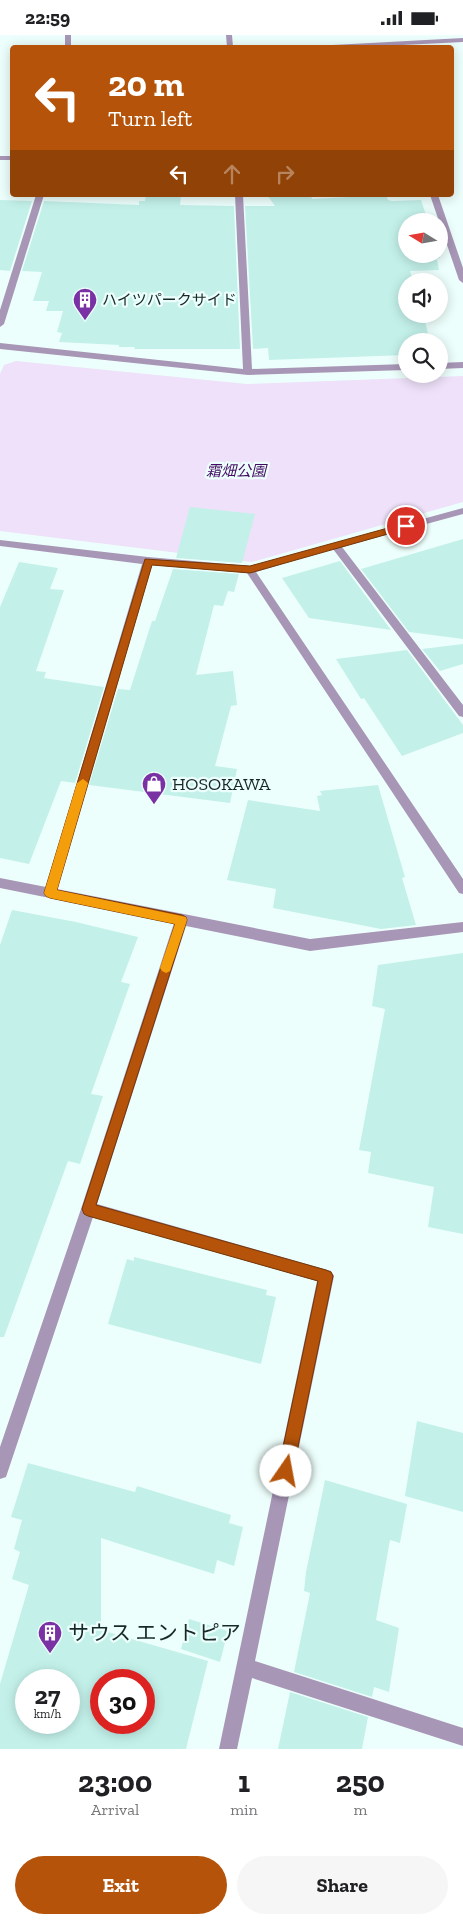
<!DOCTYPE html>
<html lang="en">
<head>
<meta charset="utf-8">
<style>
  body { margin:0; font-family:"Zilla Slab","Noto Sans JP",serif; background:#f6f6f6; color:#202124; height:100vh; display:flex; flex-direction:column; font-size:19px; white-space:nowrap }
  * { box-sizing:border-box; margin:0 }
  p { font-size:16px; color:#757577 }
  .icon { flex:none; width:28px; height:28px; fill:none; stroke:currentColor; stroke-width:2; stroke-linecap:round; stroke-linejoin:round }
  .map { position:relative; height:1714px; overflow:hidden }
  .details { display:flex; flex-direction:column; background:#fff; flex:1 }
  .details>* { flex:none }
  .guide { position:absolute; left:10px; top:10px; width:444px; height:152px; border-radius:5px; box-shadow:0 2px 12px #0003; background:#b45309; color:#fff; overflow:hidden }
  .needle { width:32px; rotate:281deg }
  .fabs { position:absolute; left:398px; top:178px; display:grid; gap:10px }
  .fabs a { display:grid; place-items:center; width:50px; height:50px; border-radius:50%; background:#fff; box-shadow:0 2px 12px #0003; font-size:25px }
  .speed { position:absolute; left:15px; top:1634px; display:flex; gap:10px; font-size:25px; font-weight:700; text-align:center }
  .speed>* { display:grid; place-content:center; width:65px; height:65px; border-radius:50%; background:#fff; box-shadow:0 2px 12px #0003; line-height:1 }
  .speed small { font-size:12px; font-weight:400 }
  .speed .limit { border:8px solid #d22; background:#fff; color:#111 }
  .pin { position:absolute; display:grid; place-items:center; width:42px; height:42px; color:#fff; margin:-21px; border:2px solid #fff; border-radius:50%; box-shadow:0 1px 5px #0007 }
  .me { position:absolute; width:55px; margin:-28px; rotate:12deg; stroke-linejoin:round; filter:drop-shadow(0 0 4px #0008) }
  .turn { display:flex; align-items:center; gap:18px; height:105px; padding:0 15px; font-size:22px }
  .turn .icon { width:65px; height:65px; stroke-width:2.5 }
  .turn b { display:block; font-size:35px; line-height:42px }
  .lanes { display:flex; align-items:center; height:48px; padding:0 15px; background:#0003; justify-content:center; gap:25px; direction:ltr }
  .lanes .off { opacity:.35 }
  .eta { display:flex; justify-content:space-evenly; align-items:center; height:85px; text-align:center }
  .eta b { font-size:30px; font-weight:800; line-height:35px }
  .button { display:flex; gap:10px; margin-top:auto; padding:10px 15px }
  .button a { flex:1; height:58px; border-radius:30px; background:#b45309; color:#fff; font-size:20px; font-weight:800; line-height:58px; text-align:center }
  .button a+a { background:#f6f6f6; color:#202124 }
  .status { display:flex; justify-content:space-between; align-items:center; height:35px; padding:0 25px; background:#fff; direction:ltr }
  .status svg { height:14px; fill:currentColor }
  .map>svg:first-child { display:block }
  .green { fill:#eee1f9 }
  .building { fill:#c3f1ea; fill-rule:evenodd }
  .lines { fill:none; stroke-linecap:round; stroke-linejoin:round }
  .minor { fill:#a896b6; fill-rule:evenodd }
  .route { fill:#b45309; stroke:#753606 }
  .slow { fill:#f59e0b }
  .labels { text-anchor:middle; stroke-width:4.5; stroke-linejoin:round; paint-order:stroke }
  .far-poi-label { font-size:15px; fill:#172927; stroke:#edfffc; text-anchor:start }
  .far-park-label { font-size:15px; font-style:italic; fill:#440b62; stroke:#edfffc }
  .poi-label { font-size:18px; fill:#172927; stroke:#edfffc; text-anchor:start }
  .near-poi-label { font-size:21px; fill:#172927; stroke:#edfffc; text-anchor:start }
</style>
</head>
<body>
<div class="status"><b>22:59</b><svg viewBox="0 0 49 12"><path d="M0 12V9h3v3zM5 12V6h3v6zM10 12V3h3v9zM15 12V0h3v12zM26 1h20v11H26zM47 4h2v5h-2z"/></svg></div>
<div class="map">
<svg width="463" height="1714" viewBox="0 0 463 1714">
  <rect width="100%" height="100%" fill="#edfffc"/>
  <polygon class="green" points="16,326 247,349 463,341 463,467 252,527 0,496 0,339 4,330"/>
  <g class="building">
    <polygon points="146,160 181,160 180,170 234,171 240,314 134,314 135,312 119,312 119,310 59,307 62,298 57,297 63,276 46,276 49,266 33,266 42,237 22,236 44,166 139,170 139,166 145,166"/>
    <polygon points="267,160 311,160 312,164 386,160 388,165 392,166 421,165 428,186 406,186 406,219 438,219 440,223 437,224 439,235 410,236 413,246 406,246 406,279 423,279 430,306 406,306 406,320 269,325 268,313 253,314 245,171 275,171"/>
    <polygon points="0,165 32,166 10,236 0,235"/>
    <polygon points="190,472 255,479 242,528 176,523"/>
    <polygon points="463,504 463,604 409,597 361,534"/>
    <polygon points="340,526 391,595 309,583 282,543"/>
    <polygon points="19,527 58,533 50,554 64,555 36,636 46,637 44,643 104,652 75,748 61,746 29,829 0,823 0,572"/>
    <polygon points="173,534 239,539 234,557 228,556 223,571 214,570 196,640 233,636 237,670 231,671 215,731 237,734 230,768 89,750 118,654 130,655 152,586 155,586"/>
    <polygon points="463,609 463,629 440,636 422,614"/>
    <polygon points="407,615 463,690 463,698 402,721 364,663 361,664 336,624"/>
    <polygon points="378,750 405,842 402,843 416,890 381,894 273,873 276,854 227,845 248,765 320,776 317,761 322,760 320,756"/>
    <polygon points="12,875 76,887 138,902 121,947 130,949 91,1059 103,1061 80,1129 68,1126 4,1302 0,1302 0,910"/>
    <polygon points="463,918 463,1199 428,1192 434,1152 368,1138 371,1117 359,1115 385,974 372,971 378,930"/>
    <polygon points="134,1222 267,1255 266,1260 276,1262 261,1329 108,1289 127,1224 134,1226"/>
    <polygon points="417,1386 463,1398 463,1477 405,1461"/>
    <path d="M28,1428L135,1457L137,1451L231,1480L229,1488L243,1492L234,1531L217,1525L214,1539L101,1503V1595L208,1626L186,1714H0V1649L29,1550L12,1544L20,1517L14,1514L22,1485L11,1482ZM26,1645H69V1688H26ZM101,1645H144V1688H101Z"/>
    <polygon points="325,1445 407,1469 400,1508 390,1505 376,1585 399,1593 389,1657 374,1652 372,1662 294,1637 310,1558 304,1556 306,1537"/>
    <polygon points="189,1584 228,1596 220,1627 181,1614"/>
    <polygon points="290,1657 368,1682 362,1714 278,1714"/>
  </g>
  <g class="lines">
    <g class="minor">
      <rect x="65" y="0" width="6" height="12"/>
      <polygon points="226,0 232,0 233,12 227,12"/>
      <polygon points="463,3 463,7 362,12 330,12 333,10"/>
      <rect x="0" y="121" width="12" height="4"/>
      <polygon points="36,160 44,160 4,289 0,292 0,275"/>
      <polygon points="235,160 243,160 252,334 406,329 406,335 248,340 0,314 0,308 243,334"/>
      <polygon points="430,160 438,160 463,233 463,248 459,245"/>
      <polygon points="463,327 463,333 439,334 439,328"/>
      <polygon points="463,473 463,479 342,512 463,670 463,682 459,681 333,514 256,537 463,844 463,859 459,858 247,538 152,530 57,854 310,904 463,887 463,897 310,916 186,891 97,1169 331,1236 334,1241 255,1626 463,1693 463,1711 252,1643 237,1714 219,1714 317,1246 93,1182 8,1436 6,1442 0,1444 0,1412 81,1174 174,888 0,853 0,843 46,852 142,529 0,511 0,505 148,522 250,531"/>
    </g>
  </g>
  <polygon class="route" points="406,488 409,489 409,493 250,538 152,530 57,855 182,880 186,882 187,885 96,1170 326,1235 331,1237 333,1241 293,1436 291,1442 286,1444 280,1442 278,1436 318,1246 88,1181 84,1179 82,1174 175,889 50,863 46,861 44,858 145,524 250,531"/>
  <polygon class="slow" points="83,744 88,748 57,855 186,882 187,885 170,936 166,938 162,936 160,933 175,889 50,863 46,861 44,858 77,748"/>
  <defs>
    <symbol id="building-pin" viewBox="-11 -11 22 30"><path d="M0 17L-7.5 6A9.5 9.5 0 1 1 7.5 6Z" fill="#7931a4" stroke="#edfffc"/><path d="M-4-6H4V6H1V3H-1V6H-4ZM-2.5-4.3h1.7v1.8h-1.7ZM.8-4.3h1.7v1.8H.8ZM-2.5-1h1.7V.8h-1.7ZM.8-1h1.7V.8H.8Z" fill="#fff"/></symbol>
    <symbol id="shop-pin" viewBox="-11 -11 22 30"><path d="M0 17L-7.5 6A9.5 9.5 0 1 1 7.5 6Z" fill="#7931a4" stroke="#edfffc"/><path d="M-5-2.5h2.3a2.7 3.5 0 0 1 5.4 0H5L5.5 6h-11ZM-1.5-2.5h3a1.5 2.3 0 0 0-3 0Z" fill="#fff"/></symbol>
  </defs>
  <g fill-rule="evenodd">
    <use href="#building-pin" x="71" y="251" width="28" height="38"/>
    <use href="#shop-pin" x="140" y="735" width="28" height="38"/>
    <use href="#building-pin" x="36" y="1584" width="28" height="38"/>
  </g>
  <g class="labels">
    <g class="far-poi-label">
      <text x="102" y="270">ハイツパークサイド</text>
    </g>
    <g class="far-park-label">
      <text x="236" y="441">霜畑公園</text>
    </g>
    <g class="poi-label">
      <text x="172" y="755">HOSOKAWA</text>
    </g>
    <g class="near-poi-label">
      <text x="68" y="1605">サウス エントピア</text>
    </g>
  </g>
</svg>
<div class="fabs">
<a><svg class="needle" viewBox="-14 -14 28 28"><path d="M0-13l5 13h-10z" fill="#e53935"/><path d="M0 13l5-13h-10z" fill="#757577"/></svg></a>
<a><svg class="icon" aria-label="sound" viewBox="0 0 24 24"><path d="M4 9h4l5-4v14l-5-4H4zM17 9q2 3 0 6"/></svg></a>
<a><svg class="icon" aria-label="search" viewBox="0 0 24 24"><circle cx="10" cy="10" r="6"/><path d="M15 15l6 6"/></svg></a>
</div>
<div class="speed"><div>27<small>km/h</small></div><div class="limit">30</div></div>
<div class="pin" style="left:406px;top:491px;background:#d93025"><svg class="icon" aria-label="arrive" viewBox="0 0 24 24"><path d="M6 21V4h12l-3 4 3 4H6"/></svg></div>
<svg class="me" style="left:286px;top:1436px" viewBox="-20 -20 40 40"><circle r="19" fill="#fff"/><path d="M0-13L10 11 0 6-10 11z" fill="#b45309"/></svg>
<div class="guide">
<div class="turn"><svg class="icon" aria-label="left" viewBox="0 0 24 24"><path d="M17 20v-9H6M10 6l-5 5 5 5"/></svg><div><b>20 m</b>Turn left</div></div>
<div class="lanes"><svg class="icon" aria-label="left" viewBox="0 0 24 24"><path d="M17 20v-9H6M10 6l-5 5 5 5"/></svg><svg class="icon off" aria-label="ahead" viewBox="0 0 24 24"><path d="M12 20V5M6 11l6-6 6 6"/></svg><svg class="icon off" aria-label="right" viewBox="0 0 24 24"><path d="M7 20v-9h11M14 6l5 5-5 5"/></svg></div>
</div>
</div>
<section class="details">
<div class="eta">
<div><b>23:00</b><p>Arrival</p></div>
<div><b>1</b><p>min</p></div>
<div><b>250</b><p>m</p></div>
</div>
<div class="button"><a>Exit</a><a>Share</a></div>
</section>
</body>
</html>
